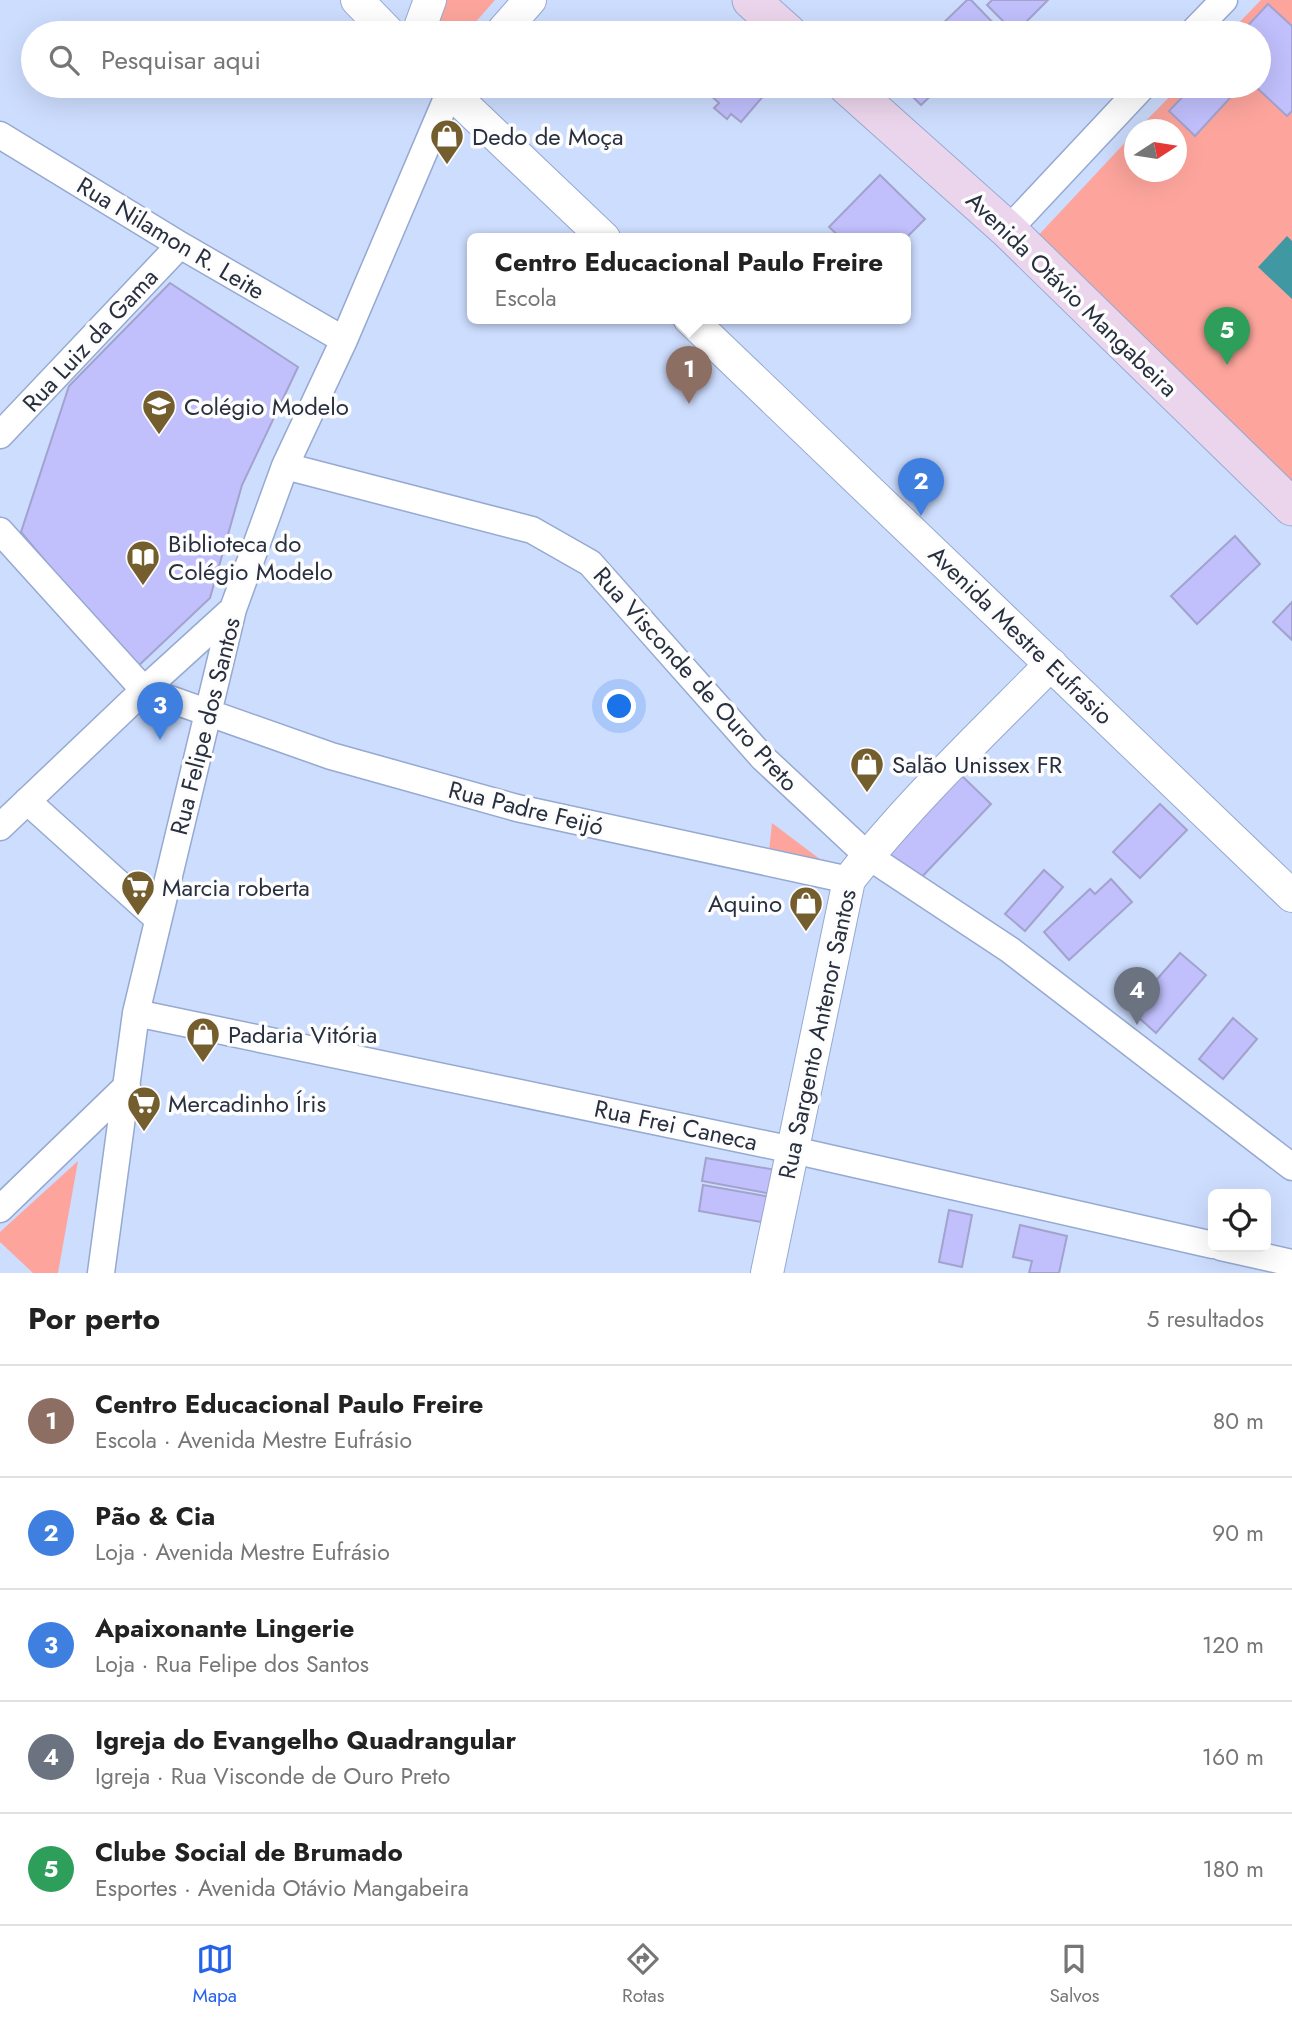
<!DOCTYPE html>
<html lang="pt">
<meta charset="utf-8">
<style>
body{margin:0;font-family:Jost,sans-serif;background:#f2f2f2;color:#222}
.controls{position:absolute;right:21px;bottom:21px;display:grid;overflow:hidden;border-radius:10px;box-shadow:0 7px 28px #0002}
.controls button{width:63px;height:63px;display:grid;place-items:center;padding:0;border:0;border-bottom:2px solid #e0e0e0;background:#fff;color:#222;font:35px sans-serif}
.compass{position:absolute;left:1124px;top:119px;width:63px;height:63px;border-radius:50%;background:#fff;box-shadow:0 7px 28px #0002;rotate:78deg}
.you{position:absolute;left:620px;top:707px;width:24px;height:24px;margin:-18px;border:5px solid #fff;border-radius:50%;background:#1a73e8;box-shadow:0 0 0 10px #1a73e833}
.badge{display:grid;place-items:center;width:46px;height:46px;border-radius:50%;background:#2563eb;color:#fff;font-size:23px;font-weight:700}
.pin{position:absolute;translate:-50% -58px;filter:drop-shadow(0 2px 4px #0008)}
.pin::after{content:'';position:absolute;top:37px;width:24px;height:21px;background:inherit;clip-path:polygon(0 0,100% 0,50% 100%)}
.popup{position:absolute;left:467px;top:233px;width:444px;height:91px;box-sizing:border-box;display:grid;place-content:center;border-radius:10px;background:#fff;filter:drop-shadow(0 2px 5px #0005);font-size:23px;white-space:nowrap;color:#767676}
.popup b{font-size:26px;color:#222}
.popup::after{content:'';position:absolute;left:50%;top:100%;margin-left:-14px;border:14px solid transparent;border-top-color:#fff}
.list{margin:0;padding:0;list-style:none}
h2{display:flex;justify-content:space-between;align-items:center;height:91px;margin:0;padding:0 28px;font-size:30px}
h2 small{font-size:23px;font-weight:400;color:#767676}
.list li{display:grid;grid-template-columns:46px 1fr auto;gap:21px;align-items:center;box-sizing:border-box;height:112px;padding:0 28px;border-top:2px solid #e0e0e0}
.list b{display:block;font-size:26px;white-space:nowrap}
.list p{margin:0;font-size:23px;white-space:nowrap;color:#767676}
.list em{font-size:23px;font-style:normal;color:#767676}
.icon{flex:none;width:38px;height:38px;fill:none;stroke:currentColor;stroke-width:2;stroke-linecap:round;stroke-linejoin:round}
.map{position:relative;flex:none;width:1292px;height:1273px;overflow:hidden}
.search{position:absolute;background:#fff;box-shadow:0 7px 28px #0002;left:21px;right:21px;top:21px;height:77px;display:flex;align-items:center;gap:18px;box-sizing:border-box;padding:0 24px;border-radius:38px;color:#767676;font-size:26px}
.sheet{height:651px;background:#fff}
nav{display:flex;justify-content:space-around;align-items:center;box-sizing:border-box;height:98px;border-top:2px solid #e0e0e0;background:#fff;font-size:19px;color:#767676}
nav a{display:grid;justify-items:center;gap:4px}
nav .on{color:#2563eb}
.map>svg:first-child{display:block}
</style>
<div class="map">
<svg width="1292" height="1273" viewBox="0 0 1292 1273">
<rect width="100%" height="100%" fill="#cdddfe"/>
<path fill="#fda59d" d="M442 0H495L466 33H429Z
M1261 0H1292V489L1033 241 1134 133V172H1176V130L1138 129 1180 86H1259V33H1229Z
M772 823 833 869 768 860Z
M78 1161 58 1273H33L0 1242V1232Z"/>
<path fill="#4098a2" d="M1287 236 1292 241V299L1258 267Z"/>
<path fill="#c1bffc" stroke="#a2a2cd" stroke-width="2" d="M967 0H971L999 29 994 33H933Z
M992 0H1048L1015 33 987 5Z
M1268 4 1292 26V111L1287 116 1255 86H1259V33H1241Z
M717 86H772L741 122 731 114 727 119 714 108 719 103 709 94Z
M902 86H941L921 105Z
M1193 86H1241L1195 136 1169 111Z
M880 175 925 219 906 238H841L829 227Z
M170 283 298 367 242 485 210 598 135 669 21 532 69 386Z
M1235 536 1260 564 1197 624 1171 596Z
M1292 602V640L1273 622Z
M961 775 991 804 917 882 887 854Z
M1160 804 1187 830 1140 878 1113 852Z
M1044 870 1063 887 1025 931 1005 914Z
M1111 879 1132 902 1069 960 1044 932 1090 889 1095 894Z
M1180 953 1206 975 1156 1033 1130 1010Z
M1233 1018 1257 1039 1223 1079 1199 1059Z
M706 1158 776 1170 772 1194 702 1181Z
M703 1185 771 1197 767 1223 699 1211Z
M949 1210 972 1215 962 1267 939 1262Z
M1020 1225 1067 1236 1059 1273H1029L1032 1261 1013 1257Z"/>
<g fill="none" stroke-linecap="round" stroke-linejoin="round">
<g stroke="#96a9d1" stroke-width="29">
<path id="minor" d="M1192 33 1224 0
M0 135 180 245 344 340
M1008 230 1143 86
M0 435 180 245
M285 466 532 530 590 563 763 758 868 856 1010 950 1292 1167
M0 531 144 690 331 756 517 808 849 880
M27 801 158 919
M0 827 144 690 233 609
M136 1013 793 1150 1213 1245
M0 1209 127 1086
M1221 1247 1292 1263
M101 1273 136 1013 233 609 285 466 344 340 450 91"/>
</g>
<g stroke="#96a9d1" stroke-width="34">
<path id="tertiary" d="M357 0 389 33
M418 33 430 0
M501 33 530 0
M444 86 604 238
M689 318 1292 896
M767 1273 849 880C909 803 983 733 1051 664"/>
</g>
<g stroke="#96a9d1" stroke-width="39">
<path id="secondary" d="M751 0 788 33
M847 86 1008 230 1292 507"/>
</g>
<use href="#minor" stroke="#fff" stroke-width="26"/>
<use href="#tertiary" stroke="#fff" stroke-width="32"/>
<use href="#secondary" stroke="#ebd5ec" stroke-width="37"/>
</g>
<defs>
<g id="shop-pin" transform="scale(1.75)"><path d="M0 17L-7.5 6A9.5 9.5 0 1 1 7.5 6Z" fill="#745e2e" stroke="#fdfdfd"/><path d="M-5-2.5h2.3a2.7 3.5 0 0 1 5.4 0H5L5.5 6h-11ZM-1.5-2.5h3a1.5 2.3 0 0 0-3 0Z" fill="#fff"/></g>
<g id="school-pin" transform="scale(1.75)"><path d="M0 17L-7.5 6A9.5 9.5 0 1 1 7.5 6Z" fill="#745e2e" stroke="#fdfdfd"/><path d="M0-5L7-2L0 1L-7-2ZM-4 1L0 2.5L4 1V4Q0 6-4 4Z" fill="#fff"/></g>
<g id="library-pin" transform="scale(1.75)"><path d="M0 17L-7.5 6A9.5 9.5 0 1 1 7.5 6Z" fill="#745e2e" stroke="#fdfdfd"/><path d="M-6-4Q-3-5.5-.7-3.5V5Q-3 3-6 4ZM6-4Q3-5.5 .7-3.5V5Q3 3 6 4Z" fill="#fff"/></g>
<g id="supermarket-pin" transform="scale(1.75)"><path d="M0 17L-7.5 6A9.5 9.5 0 1 1 7.5 6Z" fill="#745e2e" stroke="#fdfdfd"/><path d="M-6-5.5h2.5l.6 2H6L4.5 2H-2.5L-4.4-4H-6ZM-1.5 3.2a1.3 1.3 0 1 0 .1 0ZM3 3.2a1.3 1.3 0 1 0 .1 0Z" fill="#fff"/></g>
</defs>
<g fill-rule="evenodd">
<use href="#shop-pin" x="447" y="136"/>
<use href="#school-pin" x="159" y="406"/>
<use href="#library-pin" x="143" y="557"/>
<use href="#shop-pin" x="867" y="764"/>
<use href="#supermarket-pin" x="138" y="887"/>
<use href="#shop-pin" x="806" y="903"/>
<use href="#shop-pin" x="203" y="1034"/>
<use href="#supermarket-pin" x="144" y="1103"/>
</g>
<g text-anchor="middle" dominant-baseline="central" stroke-width="7" stroke-linejoin="round" paint-order="stroke">
<g font-size="24" fill="#283040" stroke="#fdfdfd" text-anchor="start">
<text x="472" y="136">Dedo de Moça</text>
<text x="184" y="406">Colégio Modelo</text>
<text x="168" y="543">Biblioteca do<tspan x="168" dy="28">Colégio Modelo</tspan></text>
<text x="892" y="764">Salão Unissex FR</text>
<text x="162" y="887">Marcia roberta</text>
<text x="782" y="903" text-anchor="end">Aquino</text>
<text x="228" y="1034">Padaria Vitória</text>
<text x="168" y="1103">Mercadinho Íris</text>
</g>
<g font-size="24" fill="#283040" stroke="#fdfdfd">
<text transform="translate(171 238) rotate(31)">Rua Nilamon R. Leite</text>
<text transform="translate(1072 294) rotate(44)">Avenida Otávio Mangabeira</text>
<text transform="translate(90 340) rotate(-47)">Rua Luiz da Gama</text>
<text transform="translate(1021 635) rotate(44)">Avenida Mestre Eufrásio</text>
<text transform="translate(696 679) rotate(48)">Rua Visconde de Ouro Preto</text>
<text transform="translate(205 726) rotate(-76)">Rua Felipe dos Santos</text>
<text transform="translate(526 808) rotate(14)">Rua Padre Feijó</text>
<text transform="translate(817 1034) rotate(-78)">Rua Sargento Antenor Santos</text>
<text transform="translate(676 1125) rotate(12)">Rua Frei Caneca</text>
</g>
</g>
</svg>
<div class="controls">
<button><svg class="icon" aria-label="locate" viewBox="0 0 24 24"><circle cx="12" cy="12" r="6"/><path d="M12 2v4M12 18v4M2 12h4M18 12h4"/></svg></button>
</div>
<svg class="compass" viewBox="-18 -18 36 36"><path d="M0-13l5 13h-10z" fill="#e53935"/><path d="M0 13l5-13h-10z" fill="#767676"/></svg>
<div class="you"></div>
<div class="pin badge" style="left:689px;top:404px;background:#8d6e63">1</div>
<div class="popup"><b>Centro Educacional Paulo Freire</b>Escola</div>
<div class="pin badge" style="left:921px;top:516px;background:#3f7fe0">2</div>
<div class="pin badge" style="left:160px;top:740px;background:#3f7fe0">3</div>
<div class="pin badge" style="left:1137px;top:1025px;background:#6b7280">4</div>
<div class="pin badge" style="left:1227px;top:365px;background:#2e9e5b">5</div>
<div class="search"><svg class="icon" aria-label="search" viewBox="0 0 24 24"><circle cx="10" cy="10" r="6"/><path d="M15 15l6 6"/></svg>Pesquisar aqui</div>
</div>
<section class="sheet">
<h2>Por perto<small>5 resultados</small></h2>
<ul class="list">
<li><span class="badge" style="background:#8d6e63">1</span><div><b>Centro Educacional Paulo Freire</b><p>Escola · Avenida Mestre Eufrásio</p></div><em>80 m</em></li>
<li><span class="badge" style="background:#3f7fe0">2</span><div><b>Pão &amp; Cia</b><p>Loja · Avenida Mestre Eufrásio</p></div><em>90 m</em></li>
<li><span class="badge" style="background:#3f7fe0">3</span><div><b>Apaixonante Lingerie</b><p>Loja · Rua Felipe dos Santos</p></div><em>120 m</em></li>
<li><span class="badge" style="background:#6b7280">4</span><div><b>Igreja do Evangelho Quadrangular</b><p>Igreja · Rua Visconde de Ouro Preto</p></div><em>160 m</em></li>
<li><span class="badge" style="background:#2e9e5b">5</span><div><b>Clube Social de Brumado</b><p>Esportes · Avenida Otávio Mangabeira</p></div><em>180 m</em></li>
</ul>
</section>
<nav>
<a class="on"><svg class="icon" aria-label="map" viewBox="0 0 24 24"><path d="M3 6l6-2 6 2 6-2v14l-6 2-6-2-6 2zM9 4v14M15 6v14"/></svg>Mapa</a>
<a><svg class="icon" aria-label="directions" viewBox="0 0 24 24"><path d="M12 3l9 9-9 9-9-9zM9 14v-3h6M13 9l2 2-2 2"/></svg>Rotas</a>
<a><svg class="icon" aria-label="saved" viewBox="0 0 24 24"><path d="M7 4h10v16l-5-4-5 4z"/></svg>Salvos</a>
</nav>
